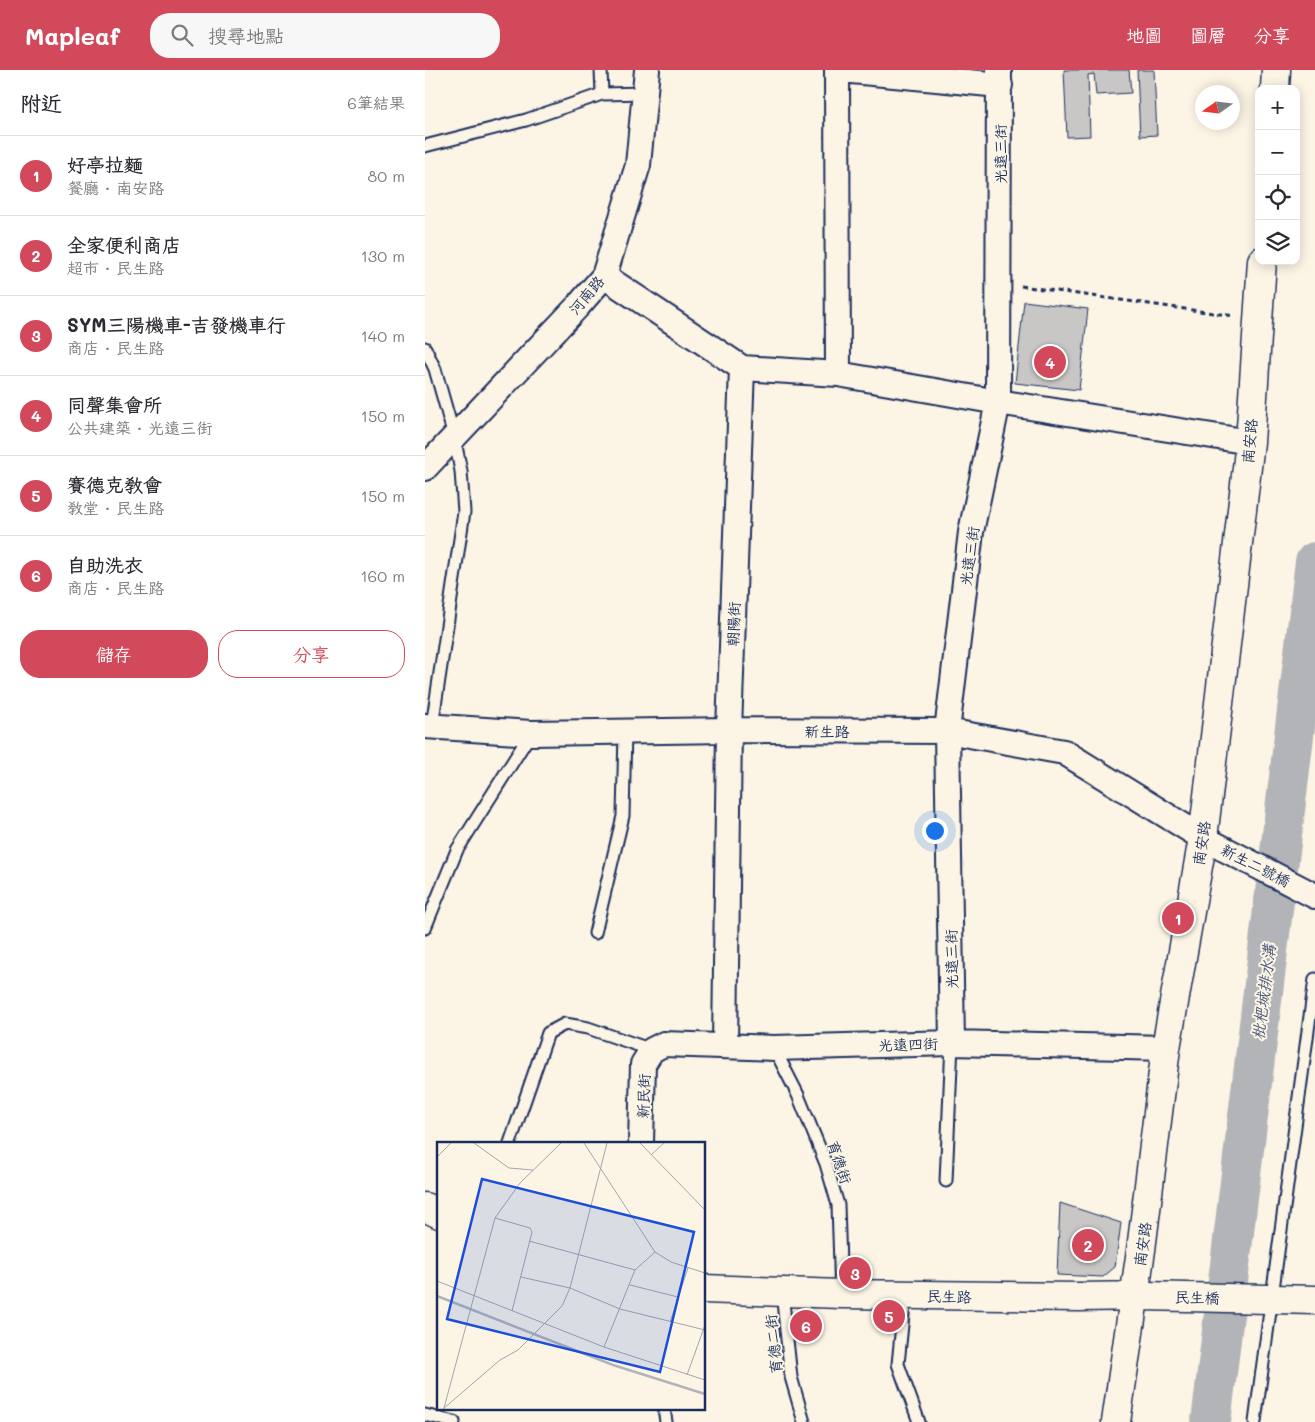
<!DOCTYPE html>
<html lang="zh-TW">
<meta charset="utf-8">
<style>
body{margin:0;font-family:Mali,"LXGW WenKai TC",sans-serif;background:#f7f7f7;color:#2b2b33}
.controls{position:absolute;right:15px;top:15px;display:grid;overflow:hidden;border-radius:10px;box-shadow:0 2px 12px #0003}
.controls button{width:45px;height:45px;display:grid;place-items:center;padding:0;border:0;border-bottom:1px solid #e1e1e2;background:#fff;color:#2b2b33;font:25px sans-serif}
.compass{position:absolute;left:770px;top:15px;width:45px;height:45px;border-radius:50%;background:#fff;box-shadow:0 2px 12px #0003;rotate:256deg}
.you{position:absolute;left:509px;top:760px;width:18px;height:18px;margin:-12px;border:4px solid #fff;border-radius:50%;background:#1a73e8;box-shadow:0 0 0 8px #1a73e833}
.badge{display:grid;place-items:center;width:32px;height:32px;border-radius:50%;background:#d1495b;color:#fff;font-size:16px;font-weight:700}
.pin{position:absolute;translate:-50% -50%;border:2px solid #fff;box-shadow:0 1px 5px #0006}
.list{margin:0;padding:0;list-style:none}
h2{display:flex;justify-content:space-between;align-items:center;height:65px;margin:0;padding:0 20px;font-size:21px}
h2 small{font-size:16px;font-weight:400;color:#7c7c81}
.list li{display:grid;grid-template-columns:32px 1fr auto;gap:15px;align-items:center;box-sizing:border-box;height:80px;padding:0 20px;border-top:1px solid #e1e1e2}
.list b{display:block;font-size:19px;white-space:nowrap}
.list p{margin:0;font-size:16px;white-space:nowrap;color:#7c7c81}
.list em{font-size:16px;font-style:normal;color:#7c7c81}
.actions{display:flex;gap:10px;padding:15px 20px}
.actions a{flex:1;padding:11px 0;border:1px solid #d1495b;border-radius:20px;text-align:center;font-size:18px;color:#d1495b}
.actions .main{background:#d1495b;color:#fff}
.icon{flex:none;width:28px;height:28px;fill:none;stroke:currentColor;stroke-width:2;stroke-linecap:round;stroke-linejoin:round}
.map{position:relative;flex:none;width:890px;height:1352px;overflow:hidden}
header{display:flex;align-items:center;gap:30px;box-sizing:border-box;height:70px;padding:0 25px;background:#d1495b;color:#fff}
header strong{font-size:24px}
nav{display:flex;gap:28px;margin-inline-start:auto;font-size:18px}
.search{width:350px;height:45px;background:#f7f7f7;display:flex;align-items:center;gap:12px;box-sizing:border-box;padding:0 18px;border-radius:20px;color:#7c7c81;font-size:19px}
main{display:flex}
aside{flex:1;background:#fff}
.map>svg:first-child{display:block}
</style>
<header>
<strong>Mapleaf</strong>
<div class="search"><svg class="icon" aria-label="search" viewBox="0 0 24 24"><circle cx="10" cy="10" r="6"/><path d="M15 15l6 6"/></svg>搜尋地點</div>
<nav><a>地圖</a><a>圖層</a><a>分享</a></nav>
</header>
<main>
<aside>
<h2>附近<small>6筆結果</small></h2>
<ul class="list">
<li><span class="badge">1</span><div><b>好亭拉麵</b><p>餐廳 · 南安路</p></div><em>80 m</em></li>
<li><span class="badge">2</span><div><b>全家便利商店</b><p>超市 · 民生路</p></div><em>130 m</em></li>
<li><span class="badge">3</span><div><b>SYM三陽機車-吉發機車行</b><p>商店 · 民生路</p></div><em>140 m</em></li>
<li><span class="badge">4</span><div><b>同聲集會所</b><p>公共建築 · 光遠三街</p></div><em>150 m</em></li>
<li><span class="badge">5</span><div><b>賽德克教會</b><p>教堂 · 民生路</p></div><em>150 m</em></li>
<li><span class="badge">6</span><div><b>自助洗衣</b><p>商店 · 民生路</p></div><em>160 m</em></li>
</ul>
<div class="actions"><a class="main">儲存</a><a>分享</a></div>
</aside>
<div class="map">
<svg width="890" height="1352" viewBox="0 0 890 1352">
<rect width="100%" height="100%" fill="#fcf5e5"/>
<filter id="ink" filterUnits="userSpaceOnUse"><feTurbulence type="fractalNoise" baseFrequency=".02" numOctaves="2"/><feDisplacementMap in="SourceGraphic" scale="10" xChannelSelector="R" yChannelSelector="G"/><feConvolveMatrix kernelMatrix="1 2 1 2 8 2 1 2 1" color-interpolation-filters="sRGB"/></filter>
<g filter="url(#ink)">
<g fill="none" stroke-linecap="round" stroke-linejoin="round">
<path stroke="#b2b4b8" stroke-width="40" d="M786 1352 890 492"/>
</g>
<path fill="#c8c7c6" stroke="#1b2f5e" d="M639 0H704L706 23 671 25 669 4 663 5 665 66 642 67Z
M712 0H729L732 65 715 66Z
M599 231 663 239 654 320 590 313Z
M635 1133 696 1153 690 1197 678 1207 632 1205Z"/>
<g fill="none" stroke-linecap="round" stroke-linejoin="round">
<g stroke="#1b2f5e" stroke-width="15">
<path id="lane" d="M176 0 177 24
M0 76 101 50 177 24 220 23
M0 278 10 299 29 366 36 401 39 442 7 656
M0 858 32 780 106 663
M170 863 198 746 200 662
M349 978 373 1025 401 1094 413 1135 416 1224
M85 1073 123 963 140 954 163 958 227 980
M521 1111 527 973
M357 1222 366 1307 379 1352
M480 1225 473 1294 494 1352
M239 1338 241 1352
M0 1345 29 1352
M830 1352 890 909"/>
</g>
<g stroke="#1b2f5e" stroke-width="28">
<path id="street" d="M412 0 413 304
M416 0 575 15
M179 206 317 298 304 660 300 975
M317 298 413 304 573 332 825 372
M0 398 153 236 179 206 213 95 222 0
M0 656 106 663 304 660 522 661 639 682 778 768 890 826
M527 973 522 661 546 462 573 332 574 0
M216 1073 218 994 227 980 239 974 349 978 527 973 741 978"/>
</g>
<g stroke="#1b2f5e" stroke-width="31">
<path id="secondary" d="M850 19 851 0
M0 1137 14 1144
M279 1219 416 1224 654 1227 720 1226 890 1230
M691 1352 716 1180 741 978 778 768 825 372 837 191"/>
</g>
<path stroke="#1b2f5e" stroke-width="3" stroke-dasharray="5 4" stroke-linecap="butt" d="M596 216 810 246"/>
<use href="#lane" stroke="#fcf5e5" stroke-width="11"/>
<use href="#street" stroke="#fcf5e5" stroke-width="24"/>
<use href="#secondary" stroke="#fcf5e5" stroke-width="28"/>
</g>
</g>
<g text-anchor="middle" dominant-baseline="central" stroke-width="4" stroke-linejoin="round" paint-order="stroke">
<g font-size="15" fill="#1b2f5e" stroke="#fcf5e5">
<text transform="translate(575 84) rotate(-90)">光遠三街</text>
<text transform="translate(161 225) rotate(-50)">河南路</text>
<text transform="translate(824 371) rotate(-85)">南安路</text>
<text transform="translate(544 486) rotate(-82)">光遠三街</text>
<text transform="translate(308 554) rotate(-88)">朝陽街</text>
<text x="402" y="661">新生路</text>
<text transform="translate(776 773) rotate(-81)">南安路</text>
<text transform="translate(831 795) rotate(27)">新生二號橋</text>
<text transform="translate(526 889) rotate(-91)">光遠三街</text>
<text transform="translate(483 974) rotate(-2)">光遠四街</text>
<text transform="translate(218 1026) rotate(-88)">新民街</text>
<text transform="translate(415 1092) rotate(71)">育德街</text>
<text transform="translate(717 1174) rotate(-82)">南安路</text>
<text transform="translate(524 1226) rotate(1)">民生路</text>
<text transform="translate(772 1227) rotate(1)">民生橋</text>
<text transform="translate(348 1274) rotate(-96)">育德二街</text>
</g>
<g font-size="16" font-style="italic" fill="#485779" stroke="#fcf5e5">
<text transform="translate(838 922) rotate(-83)">枇杷城排水溝</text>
</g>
</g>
<g transform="translate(12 1072)">
<rect width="268" height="268" fill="#fcf5e5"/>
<path fill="none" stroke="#b2b4b8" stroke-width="2.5" d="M0 154 176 223 268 252"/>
<path fill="none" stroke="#a2a6af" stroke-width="1" d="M37 1 72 26 96 28M147 1 218 110 234 120 268 131M203 1 268 68M214 13 227 1M0 15 14 1M58 76 93 86 95 90 75 169M92 99 198 128 218 110M84 135 133 146 183 167 268 188M0 139 167 205 268 238M193 143 241 155M233 180 251 126M167 205 198 128M250 233 268 183M7 266 58 76 83 41 124 1M6 267 63 218 81 208 125 164 133 146 170 1"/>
<path fill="#1d4ed8" fill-opacity="0.15" stroke="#1d4ed8" stroke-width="2.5" d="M45 37 257 90 223 230 10 177Z"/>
<rect width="268" height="268" fill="none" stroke="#1b2f5e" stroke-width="2.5"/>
</g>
</svg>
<div class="controls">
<button>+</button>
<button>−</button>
<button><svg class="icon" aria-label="locate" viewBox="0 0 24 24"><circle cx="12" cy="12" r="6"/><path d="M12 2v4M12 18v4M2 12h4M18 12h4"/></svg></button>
<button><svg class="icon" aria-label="layers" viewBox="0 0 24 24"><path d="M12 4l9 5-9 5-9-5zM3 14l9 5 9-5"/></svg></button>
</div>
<svg class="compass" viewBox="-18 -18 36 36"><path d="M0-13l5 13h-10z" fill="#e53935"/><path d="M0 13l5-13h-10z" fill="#7c7c81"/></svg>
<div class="you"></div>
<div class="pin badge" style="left:753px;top:848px">1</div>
<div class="pin badge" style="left:663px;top:1175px">2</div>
<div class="pin badge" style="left:430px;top:1203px">3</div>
<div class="pin badge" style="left:625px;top:292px">4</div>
<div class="pin badge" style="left:464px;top:1246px">5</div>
<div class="pin badge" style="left:381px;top:1256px">6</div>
</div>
</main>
